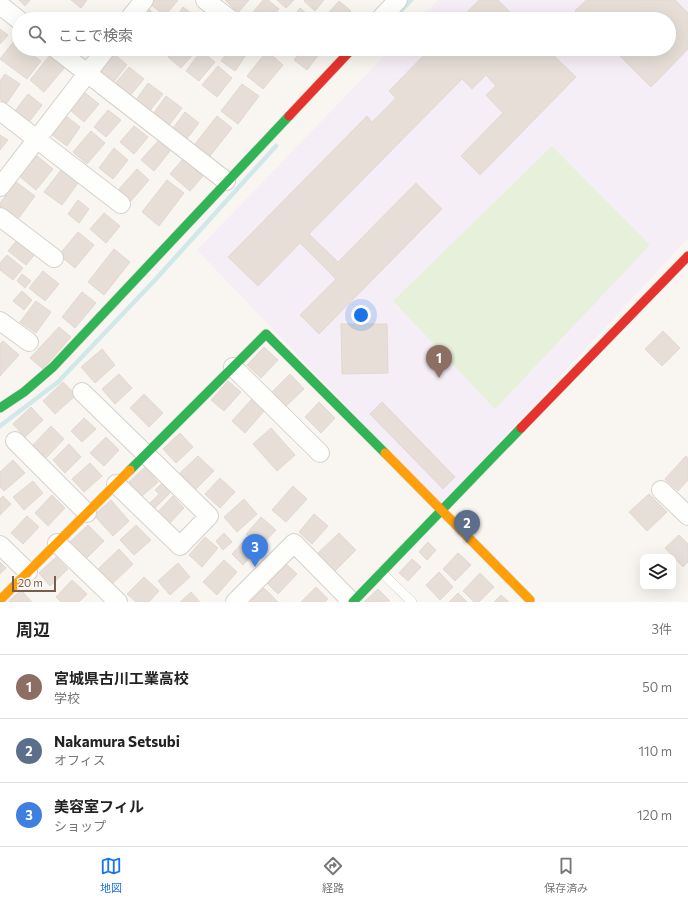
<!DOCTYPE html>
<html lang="ja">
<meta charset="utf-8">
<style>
body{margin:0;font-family:Commissioner,"Noto Sans JP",sans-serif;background:#f6f6f6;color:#222}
.controls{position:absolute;right:12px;bottom:12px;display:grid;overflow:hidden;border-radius:8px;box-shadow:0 4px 16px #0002}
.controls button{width:36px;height:36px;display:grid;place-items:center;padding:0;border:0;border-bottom:1px solid #e0e0e0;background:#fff;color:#222;font:20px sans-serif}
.scale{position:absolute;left:12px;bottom:10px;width:44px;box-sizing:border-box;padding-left:4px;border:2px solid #7a5c4d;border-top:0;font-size:11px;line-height:14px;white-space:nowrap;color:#7a5c4d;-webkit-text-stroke:3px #fffaf3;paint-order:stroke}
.you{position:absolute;left:361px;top:315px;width:14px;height:14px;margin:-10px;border:3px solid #fff;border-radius:50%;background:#1a73e8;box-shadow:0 0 0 6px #1a73e833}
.badge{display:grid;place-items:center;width:26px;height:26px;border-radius:50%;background:#1a73e8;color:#fff;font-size:13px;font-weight:700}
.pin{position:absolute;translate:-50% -33px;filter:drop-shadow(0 1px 2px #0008)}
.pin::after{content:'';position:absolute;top:21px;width:14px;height:12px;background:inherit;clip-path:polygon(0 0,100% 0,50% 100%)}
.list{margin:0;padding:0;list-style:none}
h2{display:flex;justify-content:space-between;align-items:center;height:52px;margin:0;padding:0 16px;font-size:17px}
h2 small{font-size:13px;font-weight:400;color:#767676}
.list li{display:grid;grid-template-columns:26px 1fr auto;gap:12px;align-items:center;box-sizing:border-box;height:64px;padding:0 16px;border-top:1px solid #e0e0e0}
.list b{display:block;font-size:15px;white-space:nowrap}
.list p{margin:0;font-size:13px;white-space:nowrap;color:#767676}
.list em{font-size:13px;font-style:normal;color:#767676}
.icon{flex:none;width:22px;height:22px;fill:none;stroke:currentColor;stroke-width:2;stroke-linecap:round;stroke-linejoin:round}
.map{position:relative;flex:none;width:688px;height:602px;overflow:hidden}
.search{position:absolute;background:#fff;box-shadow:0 4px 16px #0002;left:12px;right:12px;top:12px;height:44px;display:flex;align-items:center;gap:10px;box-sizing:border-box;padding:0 14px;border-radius:22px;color:#767676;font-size:15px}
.sheet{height:244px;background:#fff}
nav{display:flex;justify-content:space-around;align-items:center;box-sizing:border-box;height:56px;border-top:1px solid #e0e0e0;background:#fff;font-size:11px;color:#767676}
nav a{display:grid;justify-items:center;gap:2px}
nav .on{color:#1a73e8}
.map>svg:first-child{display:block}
</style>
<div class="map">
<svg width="688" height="602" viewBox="0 0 688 602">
<rect width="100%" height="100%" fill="#f9f5f0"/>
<path fill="#f6eef6" d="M438 0H688V238L441 505 197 250 391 49H669V19H420Z"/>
<path fill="#e7f0db" d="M552 146 650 245 495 409 393 301Z"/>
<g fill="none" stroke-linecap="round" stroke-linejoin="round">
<path stroke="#d0e8ea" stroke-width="4.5" d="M393 19 411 0
M0 426 58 382 155 280 276 146"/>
</g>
<path fill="#e6ded7" stroke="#e2d8d2" d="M19 0H30L25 6Z
M71 0H87L81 8Z
M154 0H178L165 16 150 4Z
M225 0H249L238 13Z
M263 0H268L279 9 271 19H254L250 16Z
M277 0H294L286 8Z
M305 0H324L315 11 304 1Z
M479 0H498L517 19H460Z
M586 0H675L688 13V49L651 87 613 49H669V19H584L575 11Z
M339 1 351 11 344 19H326L325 17Z
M146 7 160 18V19H137Z
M183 7 199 19H175Z
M300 8 312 18V19H291Z
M75 14 82 19H71Z
M0 29 8 35 0 44Z
M14 41 19 45V49H25L41 61 27 79 0 59Z
M156 49H169L164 55Z
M174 49H197V50L181 68 168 57Z
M204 49H216L211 55Z
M230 49H250L235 71 221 61Z
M302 49H315L320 53 307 70 294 60Z
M430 49H547L576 77 480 175 461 156 503 113 486 95 496 86 486 75 472 89 462 79 309 234 338 262 416 183 442 209 319 334 300 315 336 279 300 243 258 286 228 257 367 116 372 122 396 98 389 91Z
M201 51 215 62 199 81 186 71Z
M267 51 283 65 263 89 247 76Z
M112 52 127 65 112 84 96 72Z
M50 55 65 67 44 92 30 80Z
M218 66 232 78 217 97 202 85Z
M129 67 144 79 128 98 113 86Z
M5 74 20 84 6 104 0 99V81Z
M148 83 163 94 148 113 134 103Z
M242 84 259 96 238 124 221 111Z
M84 92 99 104 84 122 70 110Z
M28 94 42 105 29 122 15 111Z
M166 96 182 108 167 128 151 117Z
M108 110 121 120 106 137 94 127Z
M185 112 199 123 185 141 171 131Z
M66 116 80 127 67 146 52 135Z
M217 116 232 128 210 156 195 144Z
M134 126 148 137 134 154 120 142Z
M91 131 105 143 87 164 73 152Z
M0 135 8 140 0 150Z
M158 141 170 151 154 171 141 160Z
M114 148 128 160 113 179 99 168Z
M36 155 53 169 36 190 19 176Z
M183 159 203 176 190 191 170 174Z
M137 169 149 180 131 201 119 189Z
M61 170 78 183 62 205 44 192Z
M167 180 184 193 159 226 142 212Z
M16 182 35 196 18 219 0 206V203Z
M78 200 89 209 79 223 68 214Z
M104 213 120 226 106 243 90 229Z
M78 232 94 245 75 268 59 255Z
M18 239 36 253 26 265 8 251Z
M114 249 130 262 104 295 88 282Z
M7 255 23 268 13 280 0 270V263Z
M43 271 59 284 45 301 29 288Z
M22 274 31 281 25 288 17 281Z
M22 291 32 300 24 310 13 301Z
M82 292 96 303 75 328 62 317Z
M36 301 51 312 36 333 20 322Z
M341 324H387L388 373 342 374Z
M59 327 71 337 43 369 30 358Z
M663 331 680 348 662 366 645 349Z
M3 341 19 355 0 376V344Z
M264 347 278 360 261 378 247 365Z
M102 349 115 365 95 383 81 367Z
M119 374 132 388 115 404 102 389Z
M290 374 304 389 285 407 271 393Z
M228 381 241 392 224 411 211 400Z
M63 382 76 395 55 414 43 401Z
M144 394 163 413 149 427 130 408Z
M252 399 265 410 245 433 232 421Z
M319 402 335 418 321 433 305 417Z
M382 402 455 477 443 489 370 414Z
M31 407 43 420 25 437 13 424Z
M84 418 96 429 82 442 71 431Z
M51 426 64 439 46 458 33 445Z
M271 428 295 455 277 471 253 444Z
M180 433 193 447 176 463 163 449Z
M106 437 119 450 104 466 90 453Z
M69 444 81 457 65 473 53 460Z
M198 456 214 471 196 489 180 473Z
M686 456 688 458V480L678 491 665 479Z
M13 460 25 473 4 491 0 487V472Z
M90 463 102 476 84 492 72 479Z
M145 467 158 482 142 496 129 482Z
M220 478 235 492 220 508 205 494Z
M33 481 43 493 24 510 13 497Z
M164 481 173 490 152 511 147 506 159 494 155 490Z
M293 486 307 499 286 522 272 510Z
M649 494 667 512 647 531 629 512Z
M52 495 65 508 48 526 35 513Z
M3 496 11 504 0 515V499Z
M173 496 184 508 167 526 155 515Z
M244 499 257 514 237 532 224 517Z
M111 500 129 521 113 536 94 515Z
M314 514 328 526 312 544 299 532Z
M27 516 39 527 23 544 11 533Z
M261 517 276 530 260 547 246 534Z
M88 525 104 541 86 559 70 542Z
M136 525 151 540 134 555 120 540Z
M224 533 232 542 223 550 216 541Z
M339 533 356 550 333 573 316 555Z
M679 535 688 544V562L683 567 665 548Z
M205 537 218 548 202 567 189 555Z
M243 542 254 553 243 565 232 554Z
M428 542 436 550 427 560 419 552Z
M119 549 133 564 110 586 96 571Z
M458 553 471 565 455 581 443 569Z
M56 557 68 569 50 586 39 573Z
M412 559 421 567 408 581 399 573Z
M224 560 237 572 217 595 203 582Z
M0 562 6 568 0 574Z
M284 562 297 574 278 594 266 582Z
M178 563 190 577 170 595 158 581Z
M439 572 453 587 440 600 426 585Z
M480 573 494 587 479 602H474L463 591Z
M144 577 159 591 149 602H136L127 594Z
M72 580 87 594 79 602H61L56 597Z
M316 587 328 599 325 602H301Z
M264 588 278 602H250Z
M378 589 390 601 364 602Z
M21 590 32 602H8Z
M191 592 200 602H180Z
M458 593 467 602H449Z
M501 595 509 602H494Z"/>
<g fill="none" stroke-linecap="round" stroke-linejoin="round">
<g stroke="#d7d1cb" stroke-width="10">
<path id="lane" d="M381 572 412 602"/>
</g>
<g stroke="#d7d1cb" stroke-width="20">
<path id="street" d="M205 0 230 19
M0 5 19 20
M129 19 144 0
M380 19 398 0
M56 49 226 181
M0 111 121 204
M0 187 106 49
M0 217 54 258
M0 321 29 342
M233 367 320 453
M82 392 209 516 180 546 116 484
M15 441 87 513
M661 490 688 516
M57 543 118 602
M0 545 28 572
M235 602 294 543 352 602"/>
</g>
<g stroke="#d9d2cb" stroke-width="10">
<path id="fast" d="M0 408 24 392 53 367 289 116
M130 470 266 334 385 453
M353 602 521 428"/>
</g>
<g stroke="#d9d2cb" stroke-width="10">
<path id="slow" d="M385 453 530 600
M0 600 130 470"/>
</g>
<g stroke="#d9d2cb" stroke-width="10">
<path id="jam" d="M289 116 352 49
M521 428 688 256"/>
</g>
<use href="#lane" stroke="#fefefd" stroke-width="9"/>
<use href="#street" stroke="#fefefd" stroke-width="18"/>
<use href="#fast" stroke="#30b455" stroke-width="9"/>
<use href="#slow" stroke="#ff9f0a" stroke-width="9"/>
<use href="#jam" stroke="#e5322d" stroke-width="9"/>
</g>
</svg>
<div class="controls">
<button><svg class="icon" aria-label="layers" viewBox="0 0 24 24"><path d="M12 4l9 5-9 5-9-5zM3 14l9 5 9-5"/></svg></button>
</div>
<div class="scale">20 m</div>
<div class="you"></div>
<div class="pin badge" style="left:439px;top:378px;background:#8d6e63">1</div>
<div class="pin badge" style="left:467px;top:543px;background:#5c6f8a">2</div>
<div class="pin badge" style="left:255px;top:567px;background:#3f7fe0">3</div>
<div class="search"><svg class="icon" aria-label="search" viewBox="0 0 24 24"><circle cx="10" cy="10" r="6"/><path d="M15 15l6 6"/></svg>ここで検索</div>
</div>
<section class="sheet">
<h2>周辺<small>3件</small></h2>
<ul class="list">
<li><span class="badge" style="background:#8d6e63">1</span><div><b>宮城県古川工業高校</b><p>学校</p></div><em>50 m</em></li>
<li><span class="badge" style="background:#5c6f8a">2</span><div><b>Nakamura Setsubi</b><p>オフィス</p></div><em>110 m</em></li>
<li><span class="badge" style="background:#3f7fe0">3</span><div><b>美容室フィル</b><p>ショップ</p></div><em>120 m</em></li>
</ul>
</section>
<nav>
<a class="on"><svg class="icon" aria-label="map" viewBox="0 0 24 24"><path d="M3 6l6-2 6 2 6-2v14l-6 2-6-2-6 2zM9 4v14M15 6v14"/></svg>地図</a>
<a><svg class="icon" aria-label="directions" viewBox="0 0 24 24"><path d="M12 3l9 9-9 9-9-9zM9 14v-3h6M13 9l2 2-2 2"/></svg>経路</a>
<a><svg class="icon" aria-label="saved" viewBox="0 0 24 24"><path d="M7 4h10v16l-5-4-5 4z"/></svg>保存済み</a>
</nav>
